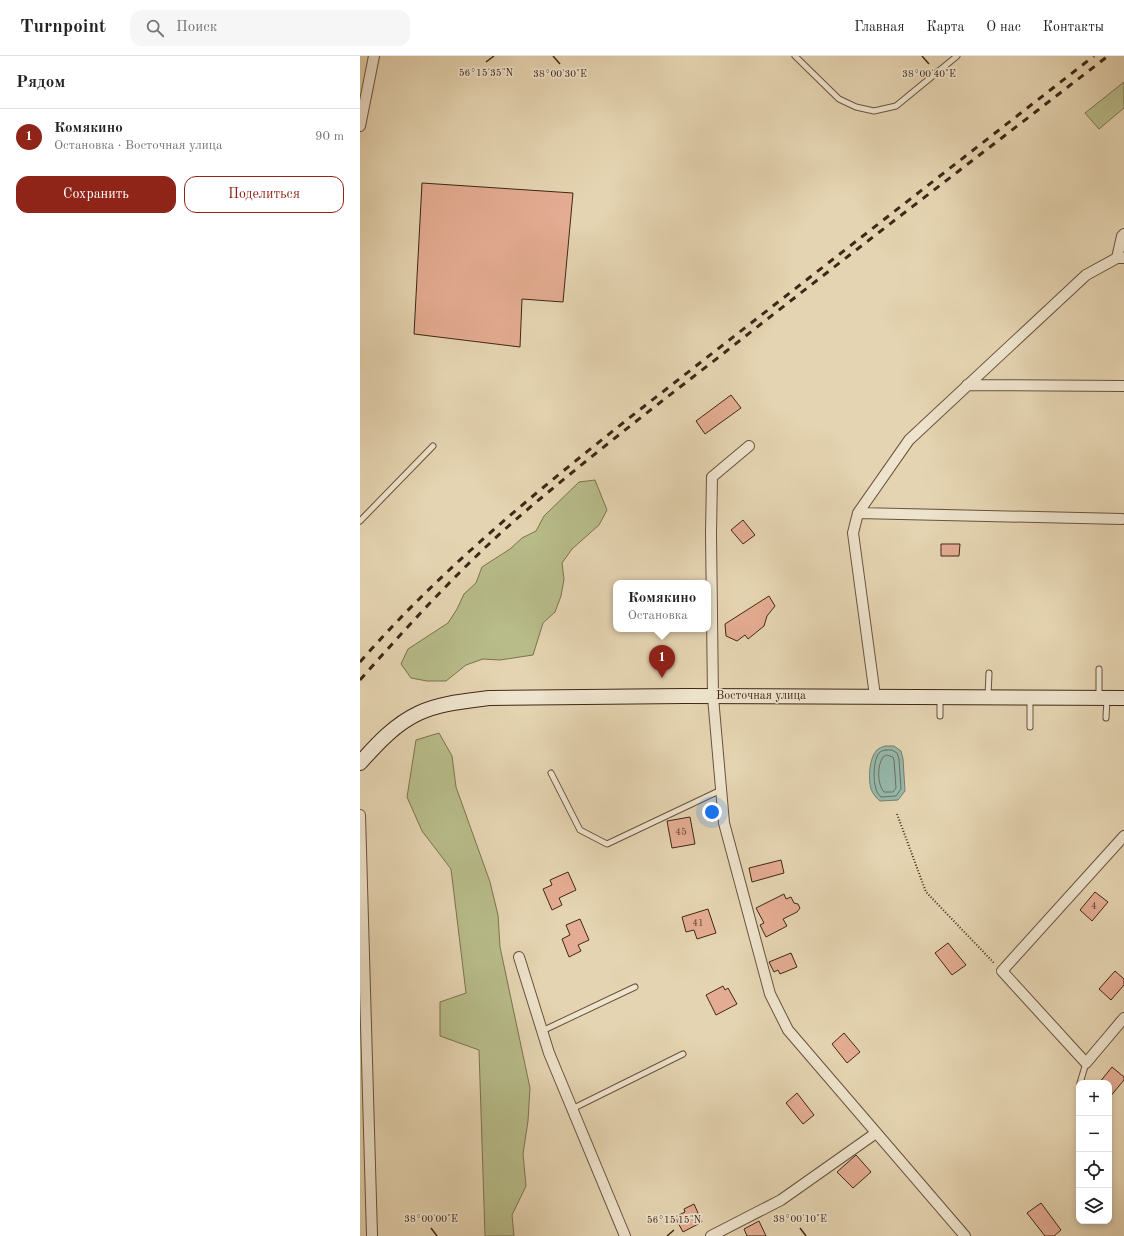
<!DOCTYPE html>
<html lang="ru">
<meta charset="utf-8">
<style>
body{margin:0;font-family:"Old Standard TT",serif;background:#f6f6f6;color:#222}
.controls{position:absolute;right:12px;bottom:12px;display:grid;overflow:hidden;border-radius:8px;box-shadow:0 2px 6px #0003}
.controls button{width:36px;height:36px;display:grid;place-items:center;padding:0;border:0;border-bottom:1px solid #e0e0e0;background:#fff;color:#222;font:20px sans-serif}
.you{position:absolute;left:352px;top:756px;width:14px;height:14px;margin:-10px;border:3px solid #fff;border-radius:50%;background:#1a73e8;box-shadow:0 0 0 6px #1a73e833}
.badge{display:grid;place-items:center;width:26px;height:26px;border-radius:50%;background:#8f2418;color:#fff;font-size:13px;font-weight:700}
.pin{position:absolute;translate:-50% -33px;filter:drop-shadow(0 1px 2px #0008)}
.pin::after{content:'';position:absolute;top:21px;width:14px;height:12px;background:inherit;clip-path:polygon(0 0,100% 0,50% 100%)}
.popup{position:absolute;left:253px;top:524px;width:98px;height:52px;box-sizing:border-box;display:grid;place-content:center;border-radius:8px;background:#fff;filter:drop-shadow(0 1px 3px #0005);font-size:13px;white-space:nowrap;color:#767676}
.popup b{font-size:15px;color:#222}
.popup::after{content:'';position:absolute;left:50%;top:100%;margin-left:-8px;border:8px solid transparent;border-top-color:#fff}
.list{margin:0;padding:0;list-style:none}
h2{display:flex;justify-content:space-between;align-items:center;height:52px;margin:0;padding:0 16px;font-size:17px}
h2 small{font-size:13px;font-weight:400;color:#767676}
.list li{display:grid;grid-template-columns:26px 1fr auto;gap:12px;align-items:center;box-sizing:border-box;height:56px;padding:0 16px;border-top:1px solid #e0e0e0}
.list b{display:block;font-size:15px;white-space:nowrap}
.list p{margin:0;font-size:13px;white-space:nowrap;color:#767676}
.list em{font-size:13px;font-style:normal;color:#767676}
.actions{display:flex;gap:8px;padding:12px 16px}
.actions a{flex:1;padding:9px 0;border:1px solid #8f2418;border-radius:12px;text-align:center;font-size:14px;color:#8f2418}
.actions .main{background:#8f2418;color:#fff}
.icon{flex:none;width:22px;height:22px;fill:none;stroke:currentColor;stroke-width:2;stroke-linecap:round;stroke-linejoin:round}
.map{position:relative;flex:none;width:764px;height:1180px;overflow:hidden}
header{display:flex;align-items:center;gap:24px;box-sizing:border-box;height:56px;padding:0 20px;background:#fff;border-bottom:1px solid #e0e0e0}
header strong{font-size:19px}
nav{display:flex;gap:22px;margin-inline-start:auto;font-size:14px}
.search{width:280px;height:36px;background:#f6f6f6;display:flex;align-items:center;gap:10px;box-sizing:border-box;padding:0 14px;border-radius:12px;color:#767676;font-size:15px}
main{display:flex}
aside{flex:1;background:#fff}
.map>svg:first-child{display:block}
</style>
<header>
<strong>Turnpoint</strong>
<div class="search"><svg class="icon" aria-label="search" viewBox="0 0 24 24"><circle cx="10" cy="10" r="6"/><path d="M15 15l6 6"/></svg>Поиск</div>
<nav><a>Главная</a><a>Карта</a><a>О нас</a><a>Контакты</a></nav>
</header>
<main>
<aside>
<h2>Рядом<small></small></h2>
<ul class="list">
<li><span class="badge">1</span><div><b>Комякино</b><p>Остановка · Восточная улица</p></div><em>90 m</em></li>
</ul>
<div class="actions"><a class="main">Сохранить</a><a>Поделиться</a></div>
</aside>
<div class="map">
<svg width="764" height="1180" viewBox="0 0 764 1180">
<rect width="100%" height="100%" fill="#e5d4b1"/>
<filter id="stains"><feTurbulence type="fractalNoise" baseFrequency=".005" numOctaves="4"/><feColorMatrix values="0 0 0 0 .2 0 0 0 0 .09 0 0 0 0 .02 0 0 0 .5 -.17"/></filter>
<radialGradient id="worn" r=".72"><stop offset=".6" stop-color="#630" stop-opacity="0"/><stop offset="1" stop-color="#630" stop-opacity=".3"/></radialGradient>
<path fill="#b7bc89" stroke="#7c7250" d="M764 26V52L739 73 725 57Z
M235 424 247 454 239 469 212 493 202 507 204 523 201 540 195 556 183 567 173 599 140 604 123 603 106 609 86 625H67L51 622 41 608 48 593 88 567 97 553 104 538 116 527 122 511 150 493 162 482 176 475 184 460 219 426Z
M79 677 92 700 96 731 130 826 138 859 140 891 170 1032 168 1065 163 1098 166 1130 152 1159 154 1180H125L119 994 80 980V946L106 937 91 813 62 775 47 741 56 684Z"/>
<path fill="#96b8aa" stroke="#747e6f" d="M525 690H534L541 695 543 703 545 735 538 744 520 745C516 742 513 738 511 733 508 723 509 702 517 694 519 692 522 691 525 690Z"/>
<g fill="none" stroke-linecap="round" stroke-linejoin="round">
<path stroke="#6b7060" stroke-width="1" d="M526 694H532L537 697 539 703 541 733 536 740 521 741C519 739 517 737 516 733 513 725 513 702 520 696 521 695 525 694 526 694Z
M527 699 533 701 534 704 536 732 533 736H524C517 728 517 709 523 701Z"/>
</g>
<path fill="#e4ac92" stroke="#402717" d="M62 127 213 137 203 246 162 243 160 291 54 278Z
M371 339 381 352 345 378 336 365Z
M383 464 395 479 383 488 371 474Z
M581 488H600L599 500H581Z
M409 540 415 550 407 560 404 570 388 583 385 579 377 585 366 580 365 568Z
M330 761 335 788 312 792 307 765Z
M421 804 424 817 392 826 389 812Z
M208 816 216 834 199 842 202 849 192 854 183 833 192 829 190 824Z
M735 836 748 846 732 865 720 854Z
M424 838 426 843 431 841 434 847 438 848 440 852 437 856 423 863 427 870 406 881 400 869 404 867 396 852Z
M348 853 356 877 337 883 334 874 326 876 322 861Z
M220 863 229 884 218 889 221 895 209 901 202 883 210 879 206 869Z
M588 887 606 909 592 919 575 897Z
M431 897 437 911 420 918 418 914 414 916 409 906Z
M755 915 764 923V929L751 944 739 933Z
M363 930 365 934 368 932 377 948 356 959 346 939Z
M484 977 500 996 487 1007 472 988Z
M752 1011 764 1021V1024L749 1042V1027H739Z
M437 1037 454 1059 443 1068 426 1047Z
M496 1099 511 1116 493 1132 477 1116Z
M681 1147 701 1174 694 1180H685L667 1157Z
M334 1148 342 1166 323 1176 316 1163 320 1161 319 1159 325 1156 324 1153Z
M399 1165 406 1180H387L384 1173Z"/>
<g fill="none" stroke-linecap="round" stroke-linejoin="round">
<g stroke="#69523e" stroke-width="7">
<path id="lane" d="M435 0 479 43 496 51 514 55 536 50 597 0
M0 465 73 390
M628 640 629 617
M739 640V613
M580 641V660
M746 662 747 643
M670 671V642
M191 717 220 774 247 788 361 734
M182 975 275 931
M720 1027 726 1007
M212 1053 323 998"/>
</g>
<g stroke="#69523e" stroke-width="12">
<path id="street" d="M0 70 14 0
M757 202 762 180 764 178
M607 329 764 330
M389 390 352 421 351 477 353 641 364 767 410 938 428 974 605 1180
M498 457 762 463
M515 640 493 477 498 457 549 384 726 219 757 202H764
M0 759 12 1180
M764 780 642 915 726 1007 764 962
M159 901 189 997 265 1180
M351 1180 421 1144 516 1077"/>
</g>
<g stroke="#402717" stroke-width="16">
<path id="secondary" d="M0 707C17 688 35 668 59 657 80 647 106 645 129 642L324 640 764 642"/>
</g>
<path stroke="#402717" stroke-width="2" stroke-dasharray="1 2" stroke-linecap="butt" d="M537 758 566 836 635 908"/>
<use href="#lane" stroke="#eee3cc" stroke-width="5"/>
<use href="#street" stroke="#eee3cc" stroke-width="10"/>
<use href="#secondary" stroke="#eee3cc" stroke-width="14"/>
<path stroke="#402717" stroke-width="3" stroke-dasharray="7 7" stroke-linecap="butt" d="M0 606C81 513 177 435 273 359L734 0
M0 624C53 564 107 505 168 453 232 399 298 348 364 297 491 197 620 99 748 0"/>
</g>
<path fill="none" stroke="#402717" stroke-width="1.5" d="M193 0 200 8M562 0 569 8M126 6 134 0M71 1172 77 1180M440 1172 446 1180M307 1180 314 1174"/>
<g text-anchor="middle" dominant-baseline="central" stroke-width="3.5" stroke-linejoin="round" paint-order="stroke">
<g font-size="10" fill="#694836">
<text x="321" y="776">45</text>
<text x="734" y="850">4</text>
<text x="338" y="867">41</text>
</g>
<g font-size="12" fill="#402717" stroke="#eee3cc">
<text x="401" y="640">Восточная улица</text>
</g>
</g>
<g font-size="10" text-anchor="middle" fill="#402717" stroke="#eee3cc" stroke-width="3.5" stroke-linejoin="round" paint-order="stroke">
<text x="126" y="20">56°15'35"N</text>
<text x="200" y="21">38°00'30"E</text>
<text x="569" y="21">38°00'40"E</text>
<text x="71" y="1166">38°00'00"E</text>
<text x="440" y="1166">38°00'10"E</text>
<text x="314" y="1167">56°15'15"N</text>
</g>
<rect width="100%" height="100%" filter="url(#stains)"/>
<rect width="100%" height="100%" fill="url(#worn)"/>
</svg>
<div class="controls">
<button>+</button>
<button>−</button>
<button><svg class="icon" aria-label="locate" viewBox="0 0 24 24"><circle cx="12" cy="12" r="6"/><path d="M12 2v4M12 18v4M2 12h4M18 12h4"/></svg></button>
<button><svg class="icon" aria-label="layers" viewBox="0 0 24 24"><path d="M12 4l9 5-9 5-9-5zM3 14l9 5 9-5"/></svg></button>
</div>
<div class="you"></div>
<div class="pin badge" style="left:302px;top:622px">1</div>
<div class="popup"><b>Комякино</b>Остановка</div>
</div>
</main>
